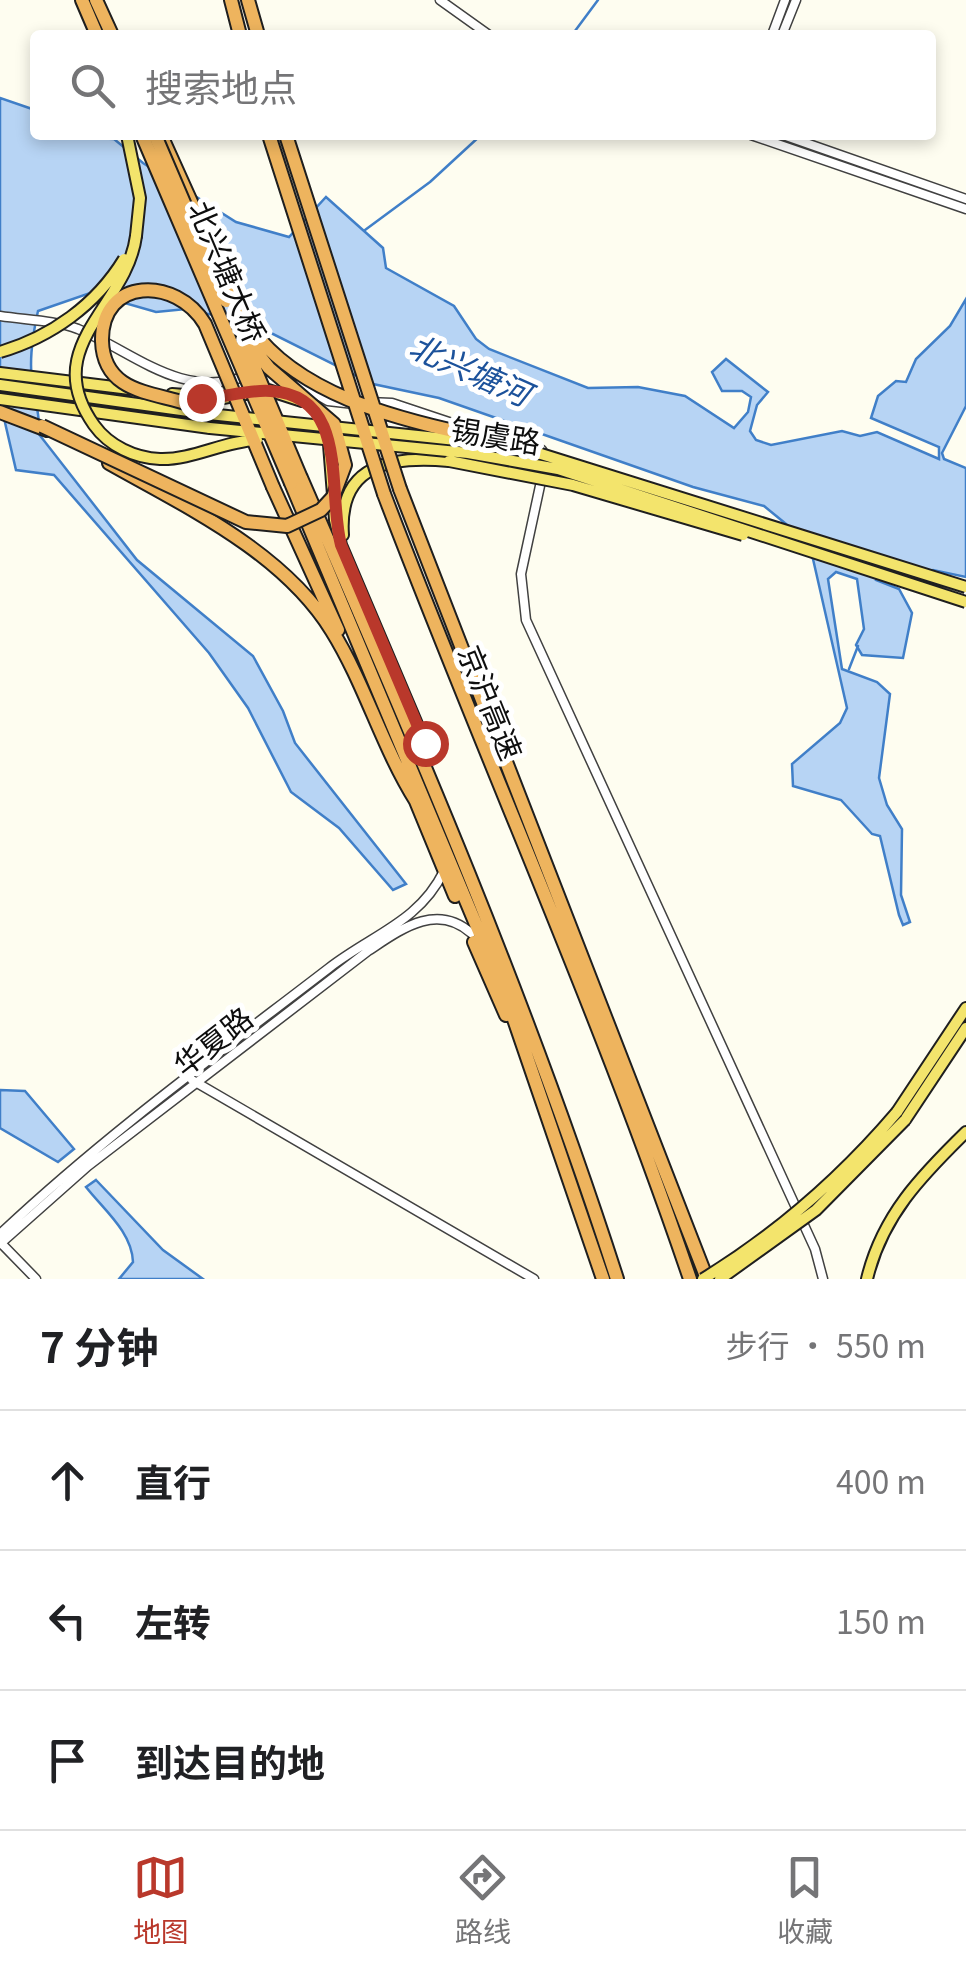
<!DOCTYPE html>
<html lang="zh">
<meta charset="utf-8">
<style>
body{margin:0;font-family:Georgia,"Noto Sans SC",serif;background:#f6f6f6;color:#202124}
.stop{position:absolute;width:30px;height:30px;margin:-22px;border:8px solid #b9382b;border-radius:50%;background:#fff}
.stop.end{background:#b9382b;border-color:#fff;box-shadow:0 2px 10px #0008}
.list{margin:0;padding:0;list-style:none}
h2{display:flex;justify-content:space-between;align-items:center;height:130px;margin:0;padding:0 40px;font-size:42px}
h2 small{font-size:32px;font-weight:400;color:#757577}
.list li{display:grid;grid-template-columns:65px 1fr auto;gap:30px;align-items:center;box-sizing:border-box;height:140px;padding:0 40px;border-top:2px solid #e0e0e0}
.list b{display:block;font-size:38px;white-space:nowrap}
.list em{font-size:32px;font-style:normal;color:#757577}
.icon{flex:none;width:55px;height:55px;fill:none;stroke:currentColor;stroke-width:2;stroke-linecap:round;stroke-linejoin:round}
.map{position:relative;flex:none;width:966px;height:1279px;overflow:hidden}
.search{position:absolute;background:#fff;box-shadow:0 5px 15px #0003;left:30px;right:30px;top:30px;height:110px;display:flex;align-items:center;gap:25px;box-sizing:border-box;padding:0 35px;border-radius:10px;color:#757577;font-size:38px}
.sheet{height:550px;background:#fff}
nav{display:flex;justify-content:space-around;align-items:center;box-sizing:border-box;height:140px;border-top:2px solid #e0e0e0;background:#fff;font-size:28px;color:#757577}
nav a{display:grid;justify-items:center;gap:5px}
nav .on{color:#b9382b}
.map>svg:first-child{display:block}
</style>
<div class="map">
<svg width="966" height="1279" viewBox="0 0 966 1279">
<rect width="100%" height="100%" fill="#fefdf0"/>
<path fill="#b7d4f4" stroke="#407fc8" stroke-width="2.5" d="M0 98 35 110V135L114 139 143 163 236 222 289 237 326 197 383 248 386 268 454 306 476 339 489 349 588 388 638 387 685 396 734 428 748 412 751 397 742 391H722L712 372 726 359 768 392 757 405 750 431 756 440 771 445 842 431 860 436 877 432 939 459V447L871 418 878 396 896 381 906 382 916 359 950 326 966 299V406L942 453 944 459 966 468V577L933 570 916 577 879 568 876 580 899 589 912 613 903 658 862 655 856 645 864 629 857 579 836 572 828 579 842 669 877 682 890 694 879 778 887 805 902 829 901 895 910 922 903 925 899 915 880 836 872 834 841 800 793 786 792 764 840 723 847 708 813 559 786 524 764 506 693 487 439 398 373 384 253 324 186 309 156 312 90 293 38 311C32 338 28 366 34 394 37 410 40 416 38 433L137 560 253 656 283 711 295 743 406 884 393 890 339 828 291 792 248 708 209 653 54 475 16 470 0 401Z
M0 1090 25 1091 74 1149 58 1162 0 1128Z
M96 1180 163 1250 203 1279H119L133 1262C132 1232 104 1210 86 1187Z"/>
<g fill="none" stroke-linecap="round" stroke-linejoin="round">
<path stroke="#407fc8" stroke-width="2.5" d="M572 35 598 0
M365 230 430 182 481 135
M849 669 858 646"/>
<g stroke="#414141" stroke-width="11">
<path id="minor" d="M440 0 489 35
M772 35 785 0
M782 35 796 0
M751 135 966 209
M783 135 966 199
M0 316C25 320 54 320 78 329 134 352 181 400 246 376
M273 369 328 401 354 404
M368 402 392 403 458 425 525 438 542 450 546 458 521 574 526 620 815 1249 823 1279
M192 1080 534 1279
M0 1234C103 1137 217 1054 329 968 373 934 419 922 444 871
M0 1242 36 1279
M0 1244 88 1166 368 951C400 930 436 902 471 933"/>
</g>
<g stroke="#1f1f1f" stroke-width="14">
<path id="major" d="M127 135 140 198 136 236
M0 373 130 389
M0 385 203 413
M172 394 223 398 268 390 302 401
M0 399 210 428
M328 432 335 520 341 545 425 743 420 751
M343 535C338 463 392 456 449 461
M897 1112 966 1008
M905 1120 966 1028
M867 1279C882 1216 921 1176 966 1132"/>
</g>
<g stroke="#1f1f1f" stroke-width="16">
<path id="highway" d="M82 0 97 35
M96 0 112 35
M231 0 240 35
M248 0 258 35
M164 142 229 286
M0 412 47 430
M109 463C187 507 283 552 332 631 365 684 382 747 416 801
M301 478C416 742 529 1005 617 1279
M291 483 506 996 603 1279
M273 487 338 630
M400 489 707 1279
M384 494C484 757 600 1013 690 1279
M413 794 455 896
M474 942 506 1015"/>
</g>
<use href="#minor" stroke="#fff" stroke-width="8"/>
<use href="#major" stroke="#f3e46c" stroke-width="10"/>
<use href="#highway" stroke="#eeb45e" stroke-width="12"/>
<g stroke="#1f1f1f" stroke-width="14" stroke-linecap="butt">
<path id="major-bridge" d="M136 236C127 307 38 346 94 425 109 446 135 458 160 459 193 460 224 441 257 440
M0 352C51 337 96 305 124 259
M209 414 475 442 541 454 966 587
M210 428 468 453 558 469 966 602
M449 461 573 485 743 535
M703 1279C778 1233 840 1179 897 1112
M720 1279 816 1210 905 1120"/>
</g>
<g stroke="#1f1f1f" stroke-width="16" stroke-linecap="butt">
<path id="highway-bridge" d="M142 135 291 483
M155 135 226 301
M269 135 384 494
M286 135 400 489
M251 328C297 393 393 418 467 434L475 442
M244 343 301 478
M209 414C175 389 104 404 102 341 101 277 176 276 205 324L273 487
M42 426 246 522 287 526 321 510 333 497 345 465 334 424 269 368 254 349 229 286"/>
</g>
<use href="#major-bridge" stroke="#f3e46c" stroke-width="10"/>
<use href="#highway-bridge" stroke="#eeb45e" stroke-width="12"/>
</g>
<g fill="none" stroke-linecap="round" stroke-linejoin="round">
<path stroke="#b9382b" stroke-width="12" d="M201 398C225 398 248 389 271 391 350 396 327 492 341 545L425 743"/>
</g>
<g text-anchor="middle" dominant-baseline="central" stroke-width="10" stroke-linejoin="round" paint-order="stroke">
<g font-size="30" fill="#0e0e0e" stroke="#fff">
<text transform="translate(229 271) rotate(67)">北兴塘大桥</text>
<text transform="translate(496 434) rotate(9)">锡虞路</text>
<text transform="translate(492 702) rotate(68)">京沪高速</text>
<text transform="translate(212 1040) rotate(-38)">华夏路</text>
</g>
<g font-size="32" font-style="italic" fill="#1c529b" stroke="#fff">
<text transform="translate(471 368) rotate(24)">北兴塘河</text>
</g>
</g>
</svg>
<div class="stop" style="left:425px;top:743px"></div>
<div class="stop end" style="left:201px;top:398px"></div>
<div class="search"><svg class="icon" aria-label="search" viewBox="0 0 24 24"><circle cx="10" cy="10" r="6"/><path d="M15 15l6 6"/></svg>搜索地点</div>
</div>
<section class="sheet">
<h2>7 分钟<small>步行 · 550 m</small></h2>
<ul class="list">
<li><svg class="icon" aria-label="ahead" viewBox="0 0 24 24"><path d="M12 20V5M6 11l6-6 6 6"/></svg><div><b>直行</b></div><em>400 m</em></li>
<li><svg class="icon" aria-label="left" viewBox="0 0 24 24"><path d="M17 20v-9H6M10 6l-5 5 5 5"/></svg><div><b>左转</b></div><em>150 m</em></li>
<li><svg class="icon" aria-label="arrive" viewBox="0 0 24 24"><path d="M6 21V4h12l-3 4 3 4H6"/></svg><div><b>到达目的地</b></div></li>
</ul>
</section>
<nav>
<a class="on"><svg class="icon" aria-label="map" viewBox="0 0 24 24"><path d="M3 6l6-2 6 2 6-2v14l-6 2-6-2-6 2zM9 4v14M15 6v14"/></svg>地图</a>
<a><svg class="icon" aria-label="directions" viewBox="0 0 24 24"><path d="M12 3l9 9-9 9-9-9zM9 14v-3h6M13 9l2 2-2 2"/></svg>路线</a>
<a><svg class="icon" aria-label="saved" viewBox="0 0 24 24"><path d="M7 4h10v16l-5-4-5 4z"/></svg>收藏</a>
</nav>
